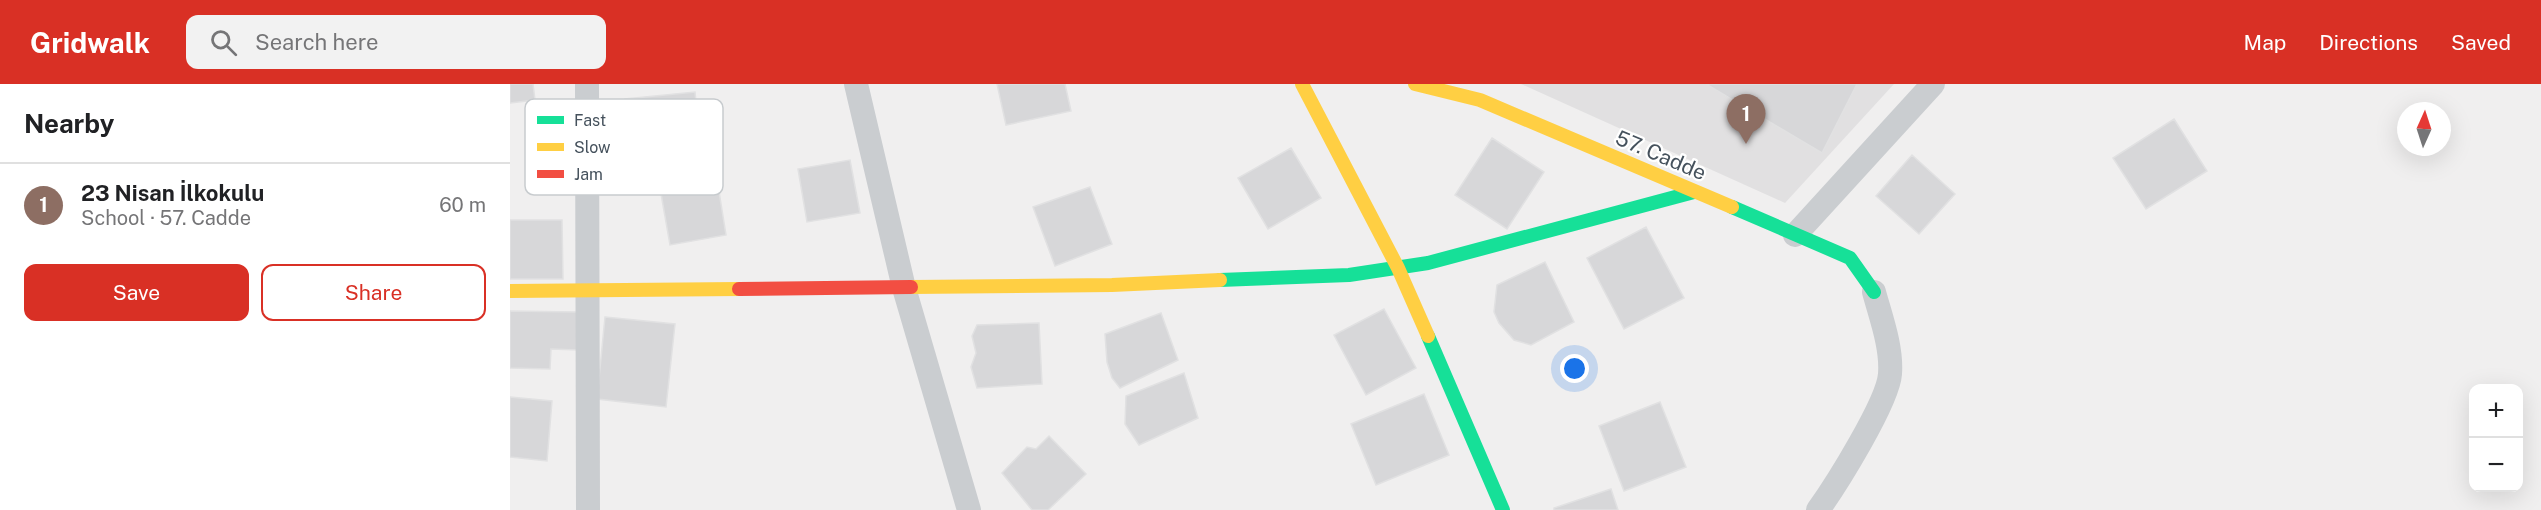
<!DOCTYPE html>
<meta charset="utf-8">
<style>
body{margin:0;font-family:"Public Sans",sans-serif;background:#f2f2f2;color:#202124}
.controls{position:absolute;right:18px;bottom:18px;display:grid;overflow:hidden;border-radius:12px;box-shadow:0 6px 24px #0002}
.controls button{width:54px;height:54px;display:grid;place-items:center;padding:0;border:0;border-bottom:2px solid #e0e0e0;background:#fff;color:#202124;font:30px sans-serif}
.compass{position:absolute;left:1887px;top:18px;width:54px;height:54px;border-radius:50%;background:#fff;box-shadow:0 6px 24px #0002;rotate:3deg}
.you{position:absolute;left:1065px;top:285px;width:21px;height:21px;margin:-15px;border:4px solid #fff;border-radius:50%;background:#1a73e8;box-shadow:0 0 0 9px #1a73e833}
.badge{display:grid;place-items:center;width:39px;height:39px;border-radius:50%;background:#d93025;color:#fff;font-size:20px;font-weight:700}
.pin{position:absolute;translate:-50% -50px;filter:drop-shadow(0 2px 3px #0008)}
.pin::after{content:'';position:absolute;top:32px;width:21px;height:18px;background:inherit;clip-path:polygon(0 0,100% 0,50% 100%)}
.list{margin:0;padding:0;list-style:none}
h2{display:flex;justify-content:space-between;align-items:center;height:78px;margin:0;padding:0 24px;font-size:26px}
h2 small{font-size:20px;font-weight:400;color:#757577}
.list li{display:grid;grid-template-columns:39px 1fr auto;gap:18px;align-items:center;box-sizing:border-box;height:84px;padding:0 24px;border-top:2px solid #e0e0e0}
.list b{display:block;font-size:22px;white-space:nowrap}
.list p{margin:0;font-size:20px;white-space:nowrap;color:#757577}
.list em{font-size:20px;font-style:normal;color:#757577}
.actions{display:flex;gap:12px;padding:18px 24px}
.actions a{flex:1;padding:14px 0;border:2px solid #d93025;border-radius:12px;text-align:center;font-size:21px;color:#d93025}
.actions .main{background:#d93025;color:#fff}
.icon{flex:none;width:33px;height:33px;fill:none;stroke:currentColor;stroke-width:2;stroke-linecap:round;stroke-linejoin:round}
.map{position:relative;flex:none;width:2031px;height:426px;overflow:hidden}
header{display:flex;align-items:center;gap:36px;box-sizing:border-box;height:84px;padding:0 30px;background:#d93025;color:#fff}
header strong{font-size:28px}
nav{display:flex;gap:33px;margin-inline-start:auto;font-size:21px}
.search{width:420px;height:54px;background:#f2f2f2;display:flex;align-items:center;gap:15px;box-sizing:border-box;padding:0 21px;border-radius:12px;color:#757577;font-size:22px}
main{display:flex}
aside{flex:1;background:#fff}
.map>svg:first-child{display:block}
</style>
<header>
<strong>Gridwalk</strong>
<div class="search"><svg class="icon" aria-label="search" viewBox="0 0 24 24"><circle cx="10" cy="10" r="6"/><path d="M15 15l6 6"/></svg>Search here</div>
<nav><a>Map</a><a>Directions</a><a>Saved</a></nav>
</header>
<main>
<aside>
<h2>Nearby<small></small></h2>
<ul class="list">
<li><span class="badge" style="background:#8d6e63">1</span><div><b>23 Nisan İlkokulu</b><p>School · 57. Cadde</p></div><em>60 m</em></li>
</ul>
<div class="actions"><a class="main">Save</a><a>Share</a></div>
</aside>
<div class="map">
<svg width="2031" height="426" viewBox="0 0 2031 426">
<rect width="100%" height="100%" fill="#f0efef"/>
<path fill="#e1e0e1" d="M1011 0H1384L1275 119Z"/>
<path fill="#d7d7d9" stroke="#e1e1e2" stroke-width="1.5" d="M0 0H23L25 16 0 19Z
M487 0H555L561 27 496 41Z
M1196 0H1347L1312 69Z
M185 8 190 61 120 68 115 15Z
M1664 35 1697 87 1636 125 1603 74Z
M982 54 1034 88 997 145 945 111Z
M781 64 811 114 758 145 728 94Z
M1402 71 1445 110 1409 150 1366 112Z
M340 76 350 129 297 138 288 85Z
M207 95 216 151 160 161 150 104Z
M580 103 602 160 545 182 523 123Z
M0 136H52L53 195H0Z
M1136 143 1174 214 1114 245 1077 174Z
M1035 178 1064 238 1021 261 1004 256 989 239 984 228 987 201Z
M874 225 906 284 856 311 824 251Z
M0 227 68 228V266L41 265 40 285 0 284Z
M651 229 668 276 610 304 602 294 597 278 595 250Z
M95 233 165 240 156 323 87 315Z
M529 239 532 300 467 304 461 283 466 269 462 252 467 241Z
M674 289 688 334 629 361 615 340 616 312Z
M914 310 939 371 866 401 841 340Z
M0 313 42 317 37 377 0 373Z
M1150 318 1176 383 1114 407 1089 342Z
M539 352 576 390 538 426H522L492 389 517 363 526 365Z
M1101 405 1108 426H1044V424Z"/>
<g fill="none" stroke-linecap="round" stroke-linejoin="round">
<path stroke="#cacdd0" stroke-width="24" d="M77 0 78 426
M346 0 394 204 459 426
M1285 151 1423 0
M1308 426C1326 401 1378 318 1380 290 1382 263 1371 234 1364 208"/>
<path stroke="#16e098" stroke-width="14" d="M1222 123 1340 174 1364 208
M710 196 839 191 918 179 1184 108
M918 252 993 426"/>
<path stroke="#ffcf43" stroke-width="14" d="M792 0 888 184 918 252
M905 0 970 16 1222 123
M401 203 602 201 710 196
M0 207 229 205"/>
<path stroke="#f24e42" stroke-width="14" d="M229 205 401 203"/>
</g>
<g text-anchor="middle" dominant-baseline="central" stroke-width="4.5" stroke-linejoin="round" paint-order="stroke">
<g font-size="21" fill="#45515c" stroke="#fff">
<text transform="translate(1151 71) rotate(23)">57. Cadde</text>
</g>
</g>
<rect x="15" y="15" width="198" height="96" rx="9" fill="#fff" stroke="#c7cbce" stroke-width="1.5"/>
<rect x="27" y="32" width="27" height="8" fill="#16e098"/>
<rect x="27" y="59" width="27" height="8" fill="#ffcf43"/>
<rect x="27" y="86" width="27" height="8" fill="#f24e42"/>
<g font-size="16" fill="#45515c">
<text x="64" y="42">Fast</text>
<text x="64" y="69">Slow</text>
<text x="64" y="96">Jam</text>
</g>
</svg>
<div class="controls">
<button>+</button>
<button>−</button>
</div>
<svg class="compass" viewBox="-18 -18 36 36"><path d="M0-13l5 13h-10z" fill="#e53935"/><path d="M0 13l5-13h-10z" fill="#757577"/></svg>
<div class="you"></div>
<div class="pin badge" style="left:1236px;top:60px;background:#8d6e63">1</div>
</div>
</main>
